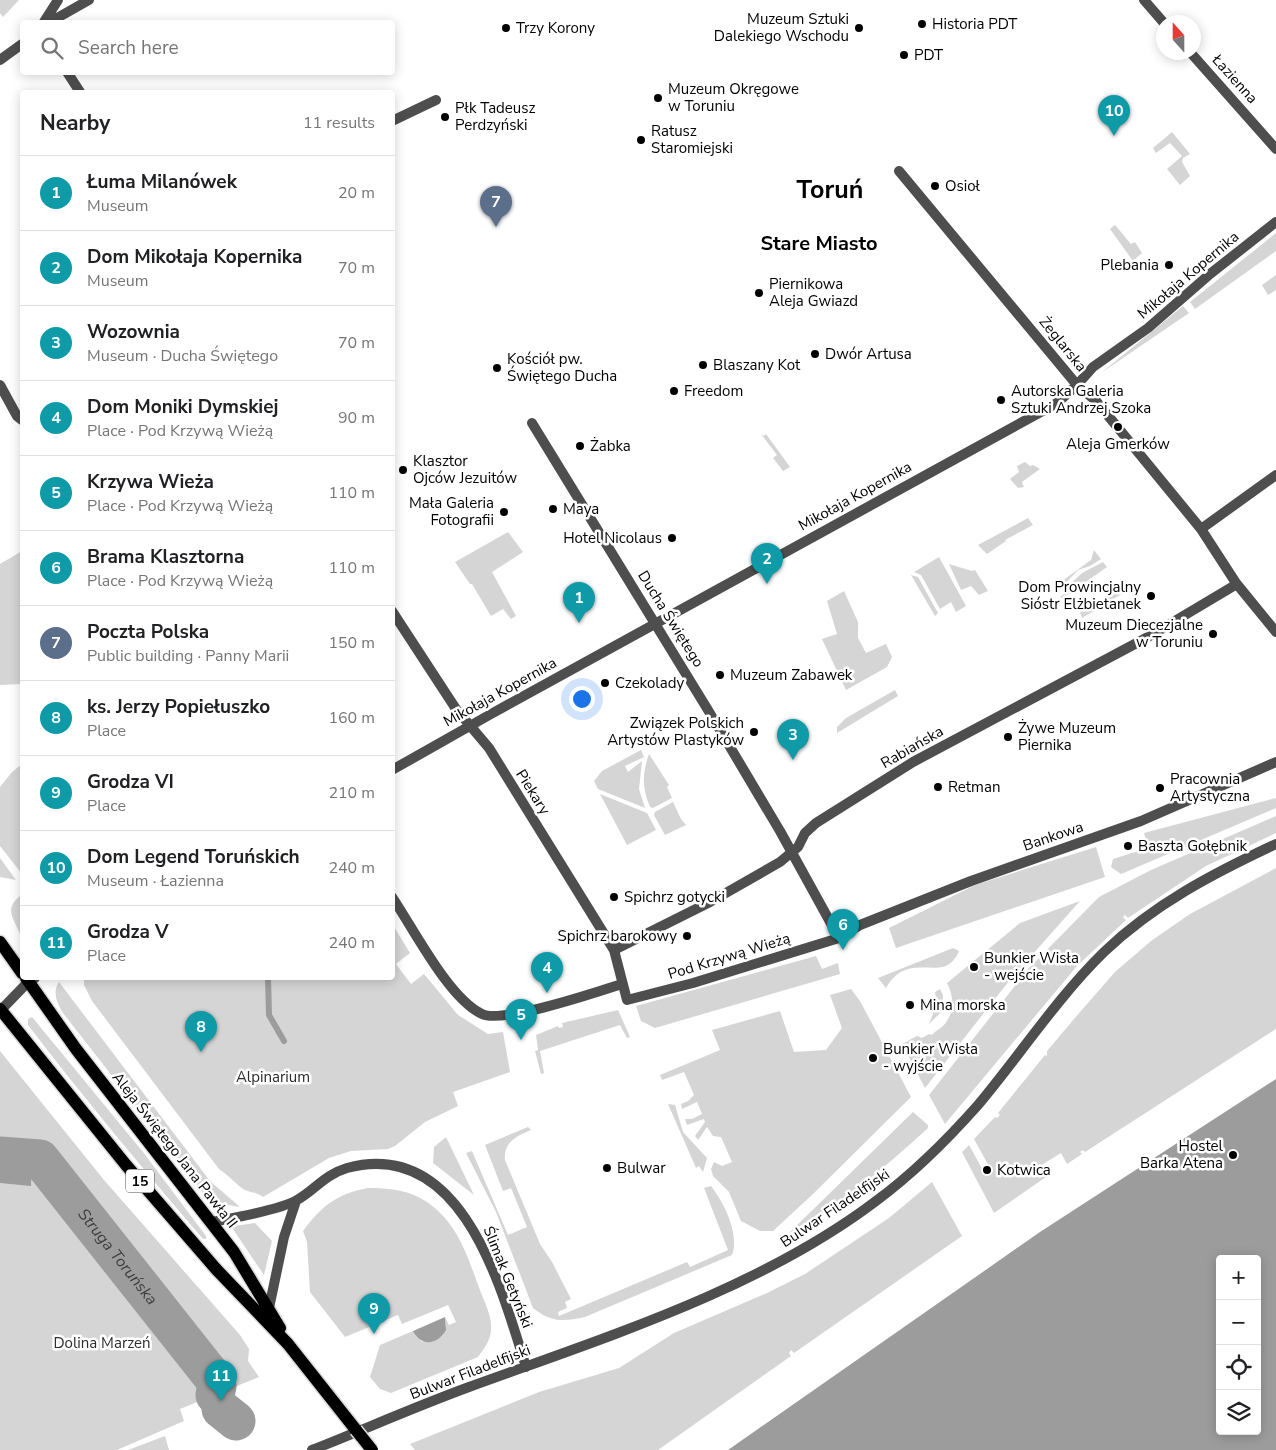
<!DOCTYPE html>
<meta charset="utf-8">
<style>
body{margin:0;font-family:"Nunito Sans",sans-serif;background:#f6f6f6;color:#202124}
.controls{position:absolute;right:15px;bottom:15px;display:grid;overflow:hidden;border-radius:5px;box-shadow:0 2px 12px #0003}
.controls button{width:45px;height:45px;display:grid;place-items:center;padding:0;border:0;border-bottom:1px solid #e0e0e0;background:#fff;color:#202124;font:25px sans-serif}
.compass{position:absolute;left:1156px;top:15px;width:45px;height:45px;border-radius:50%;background:#fff;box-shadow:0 2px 12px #0003;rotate:339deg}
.you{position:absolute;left:581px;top:698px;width:18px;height:18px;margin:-12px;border:4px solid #fff;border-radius:50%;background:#1a73e8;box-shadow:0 0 0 8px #1a73e833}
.badge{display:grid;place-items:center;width:32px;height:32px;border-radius:50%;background:#d93025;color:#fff;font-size:16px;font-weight:700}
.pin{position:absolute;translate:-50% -41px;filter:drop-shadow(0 1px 2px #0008)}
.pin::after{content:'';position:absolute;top:26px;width:18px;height:15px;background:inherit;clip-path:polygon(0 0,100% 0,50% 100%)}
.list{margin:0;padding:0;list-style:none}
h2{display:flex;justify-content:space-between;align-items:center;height:65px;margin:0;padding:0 20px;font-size:21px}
h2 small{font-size:16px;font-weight:400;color:#757577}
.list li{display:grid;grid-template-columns:32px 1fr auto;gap:15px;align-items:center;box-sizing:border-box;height:75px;padding:0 20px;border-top:1px solid #e0e0e0}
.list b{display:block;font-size:19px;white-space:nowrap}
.list p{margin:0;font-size:16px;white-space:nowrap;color:#757577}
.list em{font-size:16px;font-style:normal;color:#757577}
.icon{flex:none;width:28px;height:28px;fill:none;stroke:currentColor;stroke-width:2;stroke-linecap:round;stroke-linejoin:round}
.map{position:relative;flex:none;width:1276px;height:1450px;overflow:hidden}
.search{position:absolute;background:#fff;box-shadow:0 2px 12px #0003;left:20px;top:20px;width:375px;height:55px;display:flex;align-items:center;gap:12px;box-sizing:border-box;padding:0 18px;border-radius:5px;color:#757577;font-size:19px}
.panel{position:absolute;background:#fff;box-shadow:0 2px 12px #0003;left:20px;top:90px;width:375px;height:890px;border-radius:5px}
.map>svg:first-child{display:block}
</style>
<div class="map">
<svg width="1276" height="1450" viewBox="0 0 1276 1450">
<rect width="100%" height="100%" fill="#fff"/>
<path fill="#d5d5d5" d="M0 0H19L3 17 0 13Z
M1172 132 1190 154 1183 158 1182 162 1190 176 1180 185 1167 169 1182 156 1170 143 1156 153 1153 148Z
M1115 225 1131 244 1135 242 1142 253 1133 261 1110 229Z
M1276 233V251L1195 309 1190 302Z
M1276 275V290L1268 295 1262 285Z
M1183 306 1189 313 1101 373Z
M761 434 764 436 766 434 790 467 783 471 773 458 777 455Z
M1025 462 1030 466 1033 465 1040 469 1022 482 1024 487 1018 488 1010 479 1019 472 1017 466Z
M1028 518 1033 525 1005 540 1006 541 987 554 978 545Z
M508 532 523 552 492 572 516 616 511 619 503 609 491 616 472 584H470L455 562Z
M1094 550 1101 559 1090 566 1078 570 1061 588 1058 584 1091 560Z
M22 551V684L0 685V564Z
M939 557 966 606 956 612 951 602 940 609 921 575 914 572Z
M1103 562 1107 567 1063 598 1060 597 1064 594 1063 591 1082 573Z
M949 564 972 571 975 570 988 591 979 595 971 586 961 590Z
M911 575 918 577 938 613 935 616Z
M1123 589 1125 592 1082 618 1080 612Z
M844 591 858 622V638L866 653 886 644 892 657 887 667 846 690 822 639 837 634 827 601Z
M895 690 898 696 837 733V727L846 718Z
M641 750 644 757 625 766 628 772 642 761 639 789 645 808 598 789 594 781 602 771Z
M649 754 669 785 667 787 672 798 653 808 650 807C642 788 642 774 649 754Z
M22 764V874L0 846V787L12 772Z
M600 794 647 813 656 830 627 845Z
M1276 798V808L1121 874 1111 867 1113 859 1148 848 1144 833Z
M673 802 681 819 686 825 665 835 654 815 655 812Z
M1276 816V833L1206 866 1128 918 1125 915 1123 917 1126 920 1077 966 945 1124 929 1095 1029 968 1099 897 1151 870Z
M1096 847 1105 877 896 948 889 928 975 885Z
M0 858 16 880 0 877Z
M1276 868V1029L1085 1152 1083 1150 1080 1152 1082 1154 1067 1164 1061 1153 1040 1166 1046 1177 994 1213 962 1152 969 1145 984 1172 991 1170 974 1139 995 1117 997 1118 1000 1115 998 1113 1045 1055 1047 1056V1051L1074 1019 1115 972 1151 941 1190 914Z
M22 894V933L20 934C12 915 4 909 22 894Z
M1080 901 1009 981 925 1088 902 1044 917 1036 922 1038 929 1034 932 1035C935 1031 940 1029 944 1025 955 1012 954 996 947 983L1020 923Z
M393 925 410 953 396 964 411 984 424 974 458 1015 488 1034 503 1032 510 1072 453 1092 458 1106 425 1122 395 1146 388 1149 351 1151 329 1158 263 1197C257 1192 252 1193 245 1190 239 1187 227 1174 219 1169L92 1001 84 985V978H392Z
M953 948 959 951C944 987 910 947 886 988L878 978Z
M816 956 822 969 838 963 840 974 655 1028 641 1021 636 1006Z
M59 982 210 1181 240 1207 222 1204 205 1195 63 1013C57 1003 52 992 59 982Z
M851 989 860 1001 911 1097 813 1194 773 1231H760L741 1221 729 1192 713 1176 711 1169 714 1162 722 1166 732 1162 721 1137 713 1136 707 1127 698 1140 695 1136 705 1122 704 1119 687 1125 685 1119H692L702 1114 697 1102 682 1109 681 1104 688 1101 694 1095 684 1072 662 1080 660 1075 720 1050 712 1030 780 1011 794 1052 826 1050 842 1028 830 995Z
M940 989 943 995 942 1011 929 1024 937 1004 935 992Z
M618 1010 630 1037 627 1038 620 1025 540 1051 544 1073 541 1074 535 1051 538 1050 536 1035 558 1026 559 1028 563 1027 562 1023Z
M32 1017 143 1152 206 1236V1239H203C143 1169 84 1098 28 1025V1019Z
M0 1051 104 1180 240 1335 249 1349 248 1361 259 1377 180 1409 184 1421 117 1450H0Z
M668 1104 675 1105 683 1132 707 1158 703 1172 699 1166 696 1168Z
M913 1112 928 1125V1128C884 1168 840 1206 788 1234Z
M528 1127 531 1130C517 1136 503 1142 505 1160L540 1244 552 1262 571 1299 565 1302 567 1308 558 1312 559 1316 687 1262 690 1267 728 1250 704 1188 711 1186C724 1203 740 1234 732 1255L585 1317C563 1322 550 1322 533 1308L496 1212 466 1153 472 1151 508 1235 527 1227 511 1188 503 1191 485 1145Z
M446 1137 474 1195 433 1163 434 1147Z
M932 1182 962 1236 794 1353 791 1350 789 1353 791 1356 658 1450H415L410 1444 539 1392 619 1368 674 1333 767 1293 805 1274 889 1218Z
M368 1188C388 1188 410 1190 427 1202 459 1224 468 1258 481 1293 485 1303 491 1315 491 1326 492 1338 485 1348 478 1357L391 1393 380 1389 370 1377 380 1345 413 1331 422 1342 446 1327 445 1317 449 1325 456 1322 448 1305 402 1324 398 1315 345 1337 310 1292 307 1242 303 1231C322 1206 336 1194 368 1188Z
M255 1223 272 1241 264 1275 233 1229 234 1226Z
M165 1436 169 1450H128Z"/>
<path fill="#9c9c9c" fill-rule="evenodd" d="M1276 1079V1450H728L1040 1232ZM1220 1259H1257V1431H1220Z
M0 1153 32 1155 31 1186 0 1183Z
M445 1317 446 1330C438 1344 422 1348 413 1331Z"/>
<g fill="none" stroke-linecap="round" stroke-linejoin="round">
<path stroke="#9c9c9c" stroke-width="6" d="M268 978 269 1015 284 1041"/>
<g stroke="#9c9c9c" stroke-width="39">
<path id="s1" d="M0 1156 40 1159 215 1380 217 1386 215 1395"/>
<path d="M221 1409 236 1421"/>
</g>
<g stroke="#dbdbdb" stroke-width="15">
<path id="primary" d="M0 942 22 973
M26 978 76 1049 234 1252 280 1328
M0 1009 126 1165 216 1269 288 1344 356 1430"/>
</g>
<path stroke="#4e4e4e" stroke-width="10" d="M1144 0 1164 23
M44 22 58 0
M50 22 89 0
M1190 52 1276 149
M0 60 22 44
M67 72 80 92
M392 121 436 100
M899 171 1077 385 1096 401 1201 529 1236 583 1276 632
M0 385 17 416 22 420
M532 423 708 710 780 831 839 938
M1201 529 1276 475
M392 611 456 709 489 748 614 950 627 1000 693 983 839 938 860 925 971 881 1141 821 1276 762
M392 770 491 714 1057 403 1077 385 1093 367 1148 328 1210 274 1276 222
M392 897C413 928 449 999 482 1014 503 1024 597 992 622 984
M614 950 710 902 780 862 798 847 805 833 816 823 913 762 1148 637 1237 584
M1 1010 29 981 35 978
M212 1222C233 1218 280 1210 297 1200 316 1189 324 1175 347 1168 462 1137 501 1287 526 1367
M269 1308 284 1237 296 1201
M312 1450C365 1429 417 1406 469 1387 606 1337 760 1289 876 1201 914 1173 947 1140 978 1105 1020 1055 1057 998 1104 952 1154 904 1214 873 1276 844"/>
<use href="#primary" stroke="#000" stroke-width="12"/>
<g stroke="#dbdbdb" stroke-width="15" stroke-linecap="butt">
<path id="primary-bridge" d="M356 1430 372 1450"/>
</g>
<use href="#primary-bridge" stroke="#000" stroke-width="12"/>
</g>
<g fill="#000" stroke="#fff" stroke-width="2">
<circle cx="922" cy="24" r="5"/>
<circle cx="506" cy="28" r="5"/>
<circle cx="859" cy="28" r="5"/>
<circle cx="904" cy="55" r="5"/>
<circle cx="658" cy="98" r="5"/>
<circle cx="445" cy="117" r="5"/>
<circle cx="641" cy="140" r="5"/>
<circle cx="935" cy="186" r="5"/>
<circle cx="1169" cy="265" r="5"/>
<circle cx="759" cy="293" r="5"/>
<circle cx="815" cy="354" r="5"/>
<circle cx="703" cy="365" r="5"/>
<circle cx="497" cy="368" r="5"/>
<circle cx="674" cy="391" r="5"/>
<circle cx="1001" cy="400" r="5"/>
<circle cx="1118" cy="427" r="5"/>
<circle cx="580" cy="446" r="5"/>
<circle cx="403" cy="470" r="5"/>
<circle cx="553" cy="509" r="5"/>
<circle cx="504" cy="512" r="5"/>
<circle cx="672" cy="538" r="5"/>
<circle cx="1151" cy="596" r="5"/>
<circle cx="1213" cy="634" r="5"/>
<circle cx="720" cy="675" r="5"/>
<circle cx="605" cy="683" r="5"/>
<circle cx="754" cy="732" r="5"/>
<circle cx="1008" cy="737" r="5"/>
<circle cx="938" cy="787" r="5"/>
<circle cx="1160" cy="788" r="5"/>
<circle cx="1128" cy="846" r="5"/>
<circle cx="614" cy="897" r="5"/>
<circle cx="687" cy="936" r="5"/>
<circle cx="974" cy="967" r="5"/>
<circle cx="910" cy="1005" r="5"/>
<circle cx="873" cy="1058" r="5"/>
<circle cx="1233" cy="1155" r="5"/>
<circle cx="607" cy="1168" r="5"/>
<circle cx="987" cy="1170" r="5"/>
</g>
<g text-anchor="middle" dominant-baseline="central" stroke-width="5" stroke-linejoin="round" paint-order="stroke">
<rect fill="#fff" stroke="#4c4c4c" stroke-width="1" x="126" y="1169.5" width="28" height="23" rx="4"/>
<g font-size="14" font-weight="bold" fill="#000">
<text x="140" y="1181">15</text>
</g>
<g font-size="15" fill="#000" stroke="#fff" text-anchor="start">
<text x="849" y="19" text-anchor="end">Muzeum Sztuki<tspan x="849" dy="17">Dalekiego Wschodu</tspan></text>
<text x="932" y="24">Historia PDT</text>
<text x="516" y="28">Trzy Korony</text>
<text x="914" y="55">PDT</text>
<text x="668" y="89">Muzeum Okręgowe<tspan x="668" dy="17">w Toruniu</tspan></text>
<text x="455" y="108">Płk Tadeusz<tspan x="455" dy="17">Perdzyński</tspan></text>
<text x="651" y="131">Ratusz<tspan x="651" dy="17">Staromiejski</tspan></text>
<text x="945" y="186">Osioł</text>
<text x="1159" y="265" text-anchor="end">Plebania</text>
<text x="769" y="284">Piernikowa<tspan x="769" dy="17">Aleja Gwiazd</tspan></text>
<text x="825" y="354">Dwór Artusa</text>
<text x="507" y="359">Kościół pw.<tspan x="507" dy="17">Świętego Ducha</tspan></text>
<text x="713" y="365">Blaszany Kot</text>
<text x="684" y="391">Freedom</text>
<text x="1011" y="391">Autorska Galeria<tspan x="1011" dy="17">Sztuki Andrzej Szoka</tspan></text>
<text x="1118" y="444" text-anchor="middle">Aleja Gmerków</text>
<text x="590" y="446">Żabka</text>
<text x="413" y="461">Klasztor<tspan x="413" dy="17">Ojców Jezuitów</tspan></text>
<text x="494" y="503" text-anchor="end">Mała Galeria<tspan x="494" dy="17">Fotografii</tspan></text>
<text x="563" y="509">Maya</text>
<text x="662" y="538" text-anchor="end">Hotel Nicolaus</text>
<text x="1141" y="587" text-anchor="end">Dom Prowincjalny<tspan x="1141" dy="17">Sióstr Elżbietanek</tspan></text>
<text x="1203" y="625" text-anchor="end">Muzeum Diecezjalne<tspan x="1203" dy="17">w Toruniu</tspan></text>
<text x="730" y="675">Muzeum Zabawek</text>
<text x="615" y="683">Czekolady</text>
<text x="744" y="723" text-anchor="end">Związek Polskich<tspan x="744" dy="17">Artystów Plastyków</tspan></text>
<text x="1018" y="728">Żywe Muzeum<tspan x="1018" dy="17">Piernika</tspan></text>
<text x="1170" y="779">Pracownia<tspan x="1170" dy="17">Artystyczna</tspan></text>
<text x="948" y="787">Retman</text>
<text x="1138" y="846">Baszta Gołębnik</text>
<text x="624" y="897">Spichrz gotycki</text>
<text x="677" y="936" text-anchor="end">Spichrz barokowy</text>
<text x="984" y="958">Bunkier Wisła<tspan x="984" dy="17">- wejście</tspan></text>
<text x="920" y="1005">Mina morska</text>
<text x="883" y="1049">Bunkier Wisła<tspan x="883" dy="17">- wyjście</tspan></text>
<text x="1223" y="1146" text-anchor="end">Hostel<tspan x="1223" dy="17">Barka Atena</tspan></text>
<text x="617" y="1168">Bulwar</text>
<text x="997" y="1170">Kotwica</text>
</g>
<g font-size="15" fill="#000" stroke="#fff">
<text transform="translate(1235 79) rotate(48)">Łazienna</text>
<text transform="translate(1188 275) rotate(-40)">Mikołaja Kopernika</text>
<text transform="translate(1063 344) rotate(51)">Żeglarska</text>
<text transform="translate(855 496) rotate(-29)">Mikołaja Kopernika</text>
<text transform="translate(671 619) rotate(58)">Ducha Świętego</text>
<text transform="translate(500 692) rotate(-29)">Mikołaja Kopernika</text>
<text transform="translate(912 747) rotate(-30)">Rabiańska</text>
<text transform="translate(533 792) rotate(58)">Piekary</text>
<text transform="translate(1053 836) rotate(-19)">Bankowa</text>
<text transform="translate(729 956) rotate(-17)">Pod Krzywą Wieżą</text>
<text transform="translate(175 1150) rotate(52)">Aleja Świętego Jana Pawła II</text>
<text transform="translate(835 1208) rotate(-34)">Bulwar Filadelfijski</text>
<text transform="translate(508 1277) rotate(68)">Ślimak Getyński</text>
<text transform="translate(470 1372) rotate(-21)">Bulwar Filadelfijski</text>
</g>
<g font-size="15" fill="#2c2c2c" stroke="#fff">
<text x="273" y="1077">Alpinarium</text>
<text x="102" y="1343">Dolina Marzeń</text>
</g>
<g font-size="16" font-style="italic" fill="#3d3d3d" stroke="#fff">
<text stroke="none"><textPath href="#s1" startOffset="165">Struga Toruńska</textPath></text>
</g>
<g font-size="20" font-weight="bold" fill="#000" stroke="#fff">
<text x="819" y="243">Stare Miasto</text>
</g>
<g font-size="25" font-weight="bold" fill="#000" stroke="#fff">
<text x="830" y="190">Toruń</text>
</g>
</g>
</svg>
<div class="controls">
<button>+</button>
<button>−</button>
<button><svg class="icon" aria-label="locate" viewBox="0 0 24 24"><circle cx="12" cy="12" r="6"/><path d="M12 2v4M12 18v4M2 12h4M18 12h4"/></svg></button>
<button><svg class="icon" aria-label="layers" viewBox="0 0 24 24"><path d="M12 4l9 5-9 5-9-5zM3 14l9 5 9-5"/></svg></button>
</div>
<svg class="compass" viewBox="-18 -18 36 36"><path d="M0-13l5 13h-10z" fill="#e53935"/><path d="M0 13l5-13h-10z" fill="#757577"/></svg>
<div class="you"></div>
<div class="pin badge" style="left:579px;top:623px;background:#0f9aa8">1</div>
<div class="pin badge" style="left:767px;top:584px;background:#0f9aa8">2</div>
<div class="pin badge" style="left:793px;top:760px;background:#0f9aa8">3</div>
<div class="pin badge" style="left:547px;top:993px;background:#0f9aa8">4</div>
<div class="pin badge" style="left:521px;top:1040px;background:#0f9aa8">5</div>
<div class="pin badge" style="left:843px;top:950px;background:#0f9aa8">6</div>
<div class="pin badge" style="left:496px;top:227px;background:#5c6f8a">7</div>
<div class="pin badge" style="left:201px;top:1052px;background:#0f9aa8">8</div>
<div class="pin badge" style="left:374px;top:1334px;background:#0f9aa8">9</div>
<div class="pin badge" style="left:1114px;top:136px;background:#0f9aa8">10</div>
<div class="pin badge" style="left:221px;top:1401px;background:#0f9aa8">11</div>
<div class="search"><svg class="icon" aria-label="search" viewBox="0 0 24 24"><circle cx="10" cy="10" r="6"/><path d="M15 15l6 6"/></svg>Search here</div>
<section class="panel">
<h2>Nearby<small>11 results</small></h2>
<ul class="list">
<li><span class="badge" style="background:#0f9aa8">1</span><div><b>Łuma Milanówek</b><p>Museum</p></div><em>20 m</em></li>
<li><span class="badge" style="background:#0f9aa8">2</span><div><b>Dom Mikołaja Kopernika</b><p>Museum</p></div><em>70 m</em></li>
<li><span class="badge" style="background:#0f9aa8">3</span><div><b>Wozownia</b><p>Museum · Ducha Świętego</p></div><em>70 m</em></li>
<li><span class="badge" style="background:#0f9aa8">4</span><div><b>Dom Moniki Dymskiej</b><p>Place · Pod Krzywą Wieżą</p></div><em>90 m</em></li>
<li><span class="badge" style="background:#0f9aa8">5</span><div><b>Krzywa Wieża</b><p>Place · Pod Krzywą Wieżą</p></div><em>110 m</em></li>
<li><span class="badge" style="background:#0f9aa8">6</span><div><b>Brama Klasztorna</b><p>Place · Pod Krzywą Wieżą</p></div><em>110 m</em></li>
<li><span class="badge" style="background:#5c6f8a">7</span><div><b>Poczta Polska</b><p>Public building · Panny Marii</p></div><em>150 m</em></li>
<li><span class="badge" style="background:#0f9aa8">8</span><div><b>ks. Jerzy Popiełuszko</b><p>Place</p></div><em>160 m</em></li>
<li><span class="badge" style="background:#0f9aa8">9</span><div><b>Grodza VI</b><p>Place</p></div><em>210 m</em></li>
<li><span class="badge" style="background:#0f9aa8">10</span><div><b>Dom Legend Toruńskich</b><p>Museum · Łazienna</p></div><em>240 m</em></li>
<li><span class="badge" style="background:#0f9aa8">11</span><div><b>Grodza V</b><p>Place</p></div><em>240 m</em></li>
</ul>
</section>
</div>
